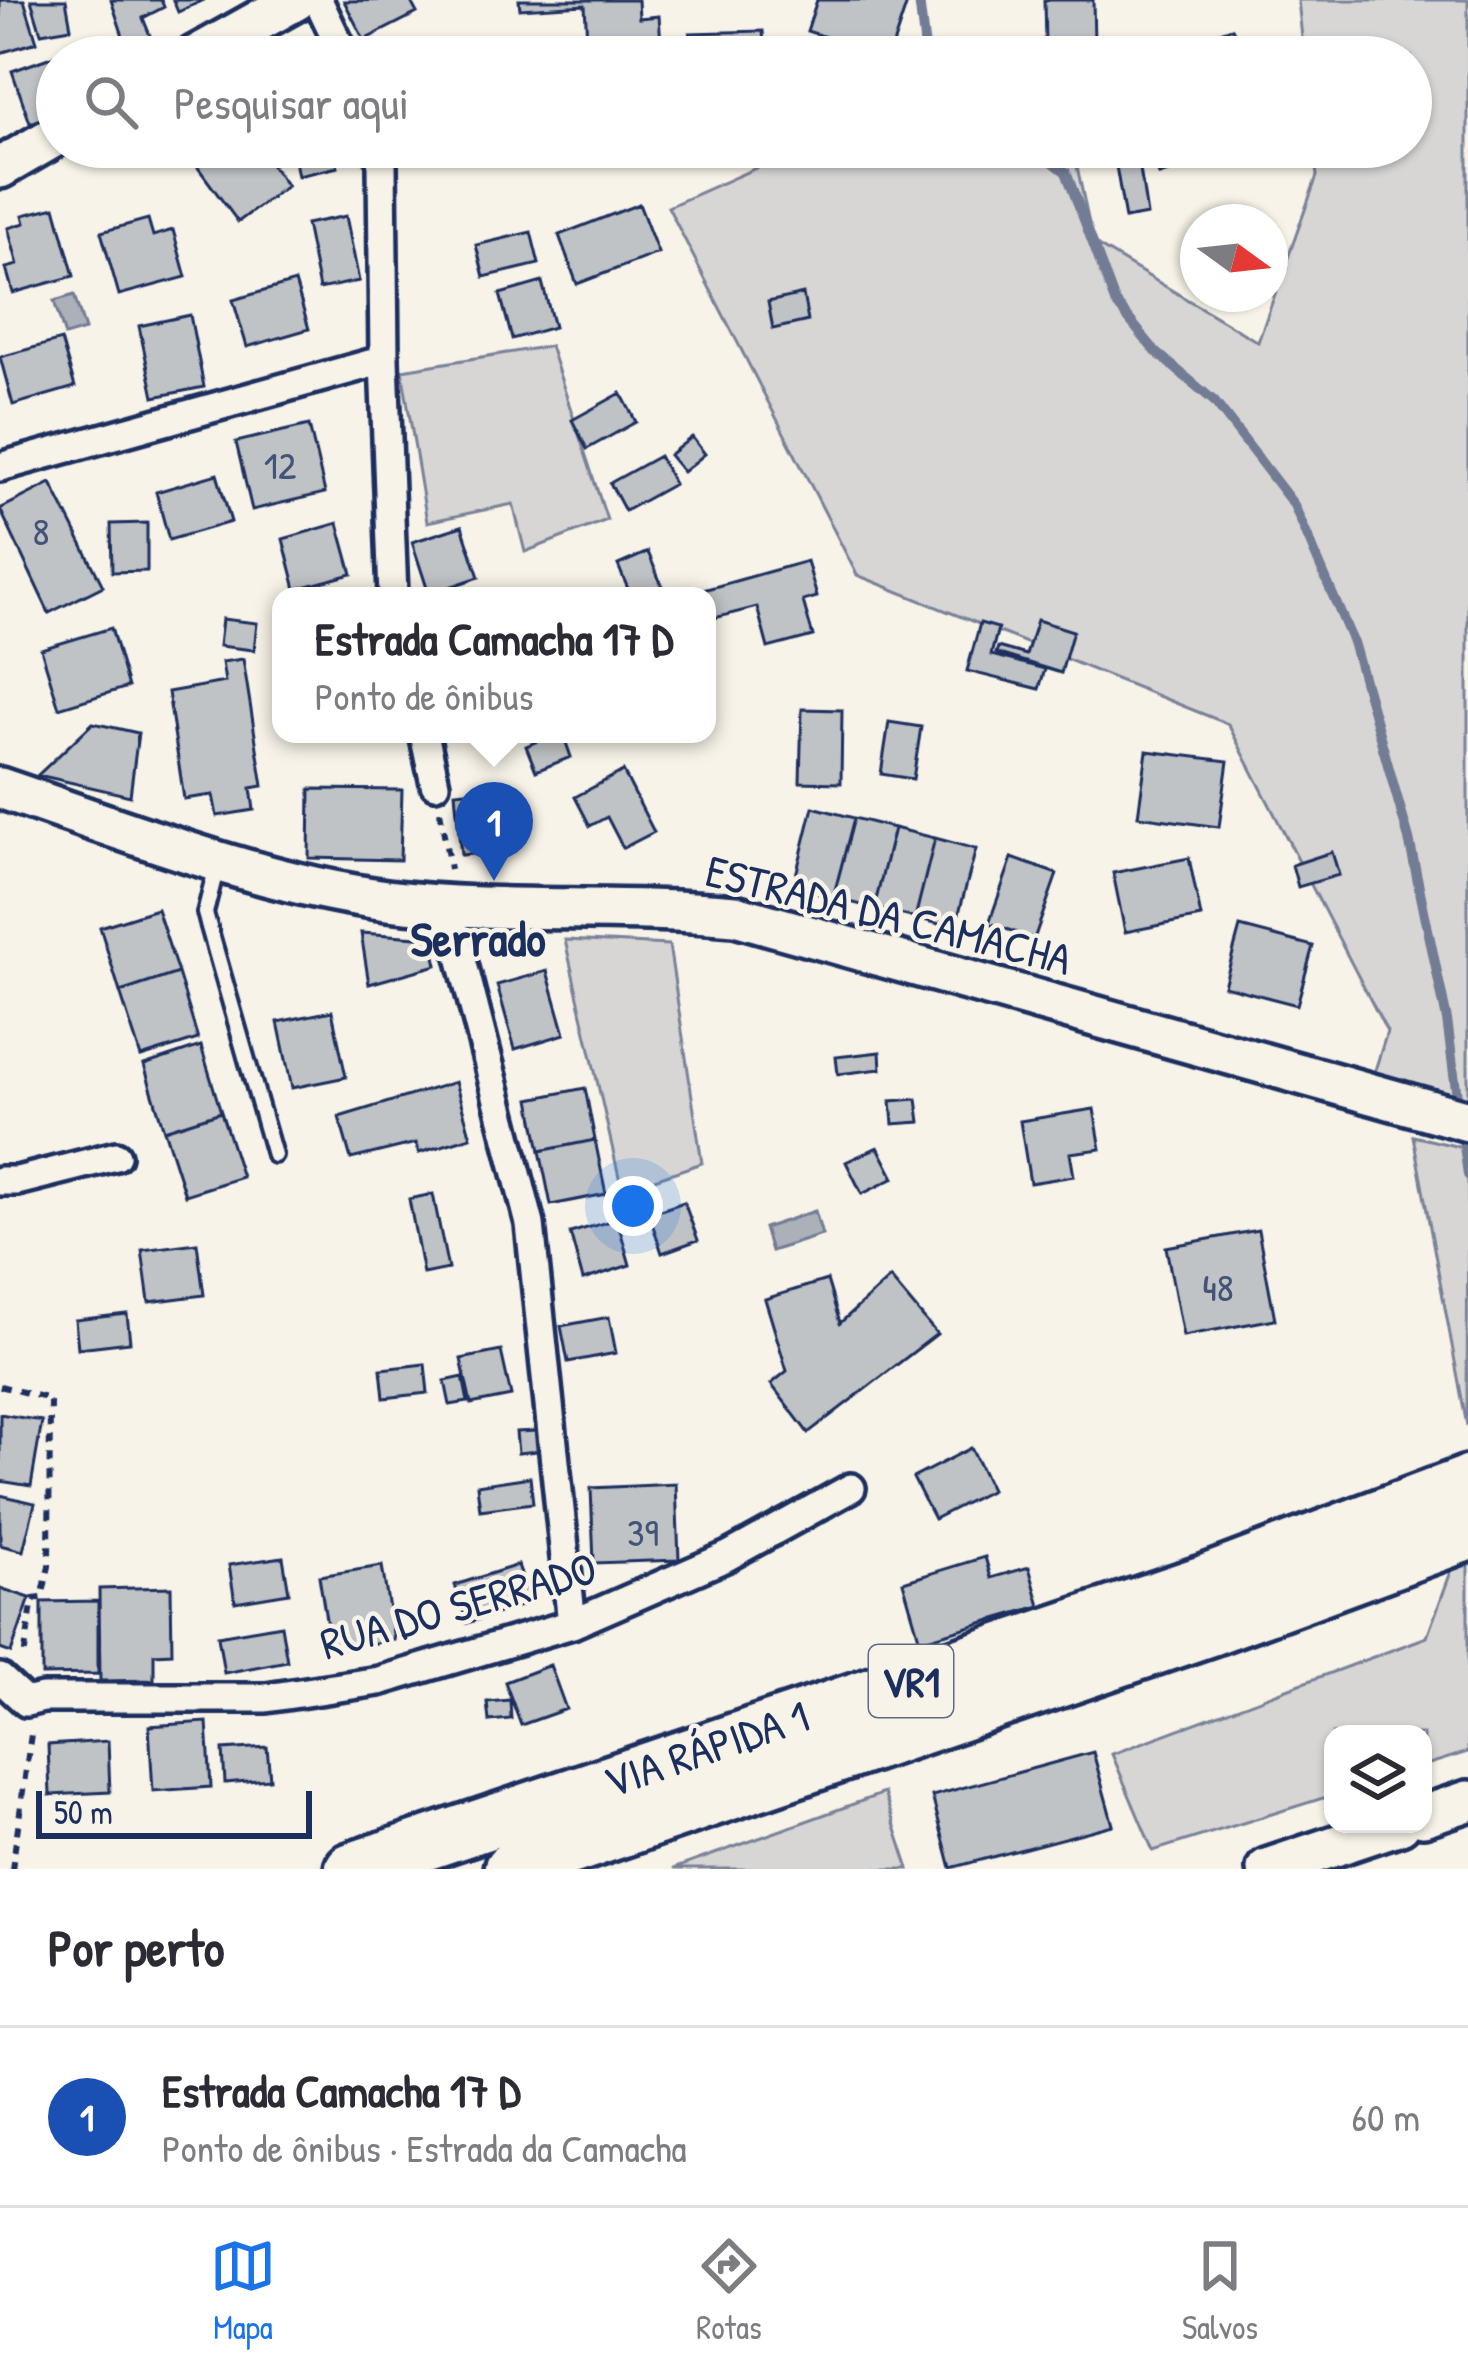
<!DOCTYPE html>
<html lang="pt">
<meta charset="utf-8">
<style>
body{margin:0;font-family:"Patrick Hand",sans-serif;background:#f2f2f3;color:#2b2b33}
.controls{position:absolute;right:36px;bottom:36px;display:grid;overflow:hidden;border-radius:24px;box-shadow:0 3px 9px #0004}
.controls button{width:108px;height:108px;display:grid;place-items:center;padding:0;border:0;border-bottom:3px solid #e1e1e2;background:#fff;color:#2b2b33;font:60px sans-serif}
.compass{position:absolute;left:1180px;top:204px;width:108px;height:108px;border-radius:50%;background:#fff;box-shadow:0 3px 9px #0004;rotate:105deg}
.scale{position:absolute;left:36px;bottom:30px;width:276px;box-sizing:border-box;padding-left:12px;border:6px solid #1b2f5e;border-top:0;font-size:33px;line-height:42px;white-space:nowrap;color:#1b2f5e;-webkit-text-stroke:9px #f7f3e8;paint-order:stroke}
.you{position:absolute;left:633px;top:1206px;width:42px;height:42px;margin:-30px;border:9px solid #fff;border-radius:50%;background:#1a73e8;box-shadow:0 0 0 18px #1a73e833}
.badge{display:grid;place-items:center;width:78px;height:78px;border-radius:50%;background:#1a73e8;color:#fff;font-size:39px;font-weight:700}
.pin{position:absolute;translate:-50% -99px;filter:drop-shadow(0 3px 6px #0008)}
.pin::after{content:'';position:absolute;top:63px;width:42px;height:36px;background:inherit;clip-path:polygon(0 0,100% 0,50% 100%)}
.popup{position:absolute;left:272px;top:587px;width:444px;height:156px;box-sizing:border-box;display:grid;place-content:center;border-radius:24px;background:#fff;filter:drop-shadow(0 3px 9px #0005);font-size:39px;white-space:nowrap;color:#7c7c81}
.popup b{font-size:45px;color:#2b2b33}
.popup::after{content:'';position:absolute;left:50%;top:100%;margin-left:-24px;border:24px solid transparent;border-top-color:#fff}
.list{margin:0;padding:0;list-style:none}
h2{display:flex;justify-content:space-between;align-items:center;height:156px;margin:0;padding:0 48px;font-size:51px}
h2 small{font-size:39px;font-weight:400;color:#7c7c81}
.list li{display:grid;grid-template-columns:78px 1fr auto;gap:36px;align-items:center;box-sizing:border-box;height:180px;padding:0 48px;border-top:3px solid #e1e1e2}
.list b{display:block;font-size:45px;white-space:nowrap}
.list p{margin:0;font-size:39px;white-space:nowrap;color:#7c7c81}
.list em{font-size:39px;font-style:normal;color:#7c7c81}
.icon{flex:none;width:66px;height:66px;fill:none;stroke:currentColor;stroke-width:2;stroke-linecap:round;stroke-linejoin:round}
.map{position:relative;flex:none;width:1468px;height:1869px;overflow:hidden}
.search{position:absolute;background:#fff;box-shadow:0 3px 9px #0004;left:36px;right:36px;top:36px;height:132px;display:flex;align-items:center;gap:30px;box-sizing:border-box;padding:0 42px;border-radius:66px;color:#7c7c81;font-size:45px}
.sheet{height:336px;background:#fff}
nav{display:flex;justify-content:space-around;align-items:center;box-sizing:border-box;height:168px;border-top:3px solid #e1e1e2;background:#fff;font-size:33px;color:#7c7c81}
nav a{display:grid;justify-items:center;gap:6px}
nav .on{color:#1a73e8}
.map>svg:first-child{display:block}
</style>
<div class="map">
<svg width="1468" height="1869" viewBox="0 0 1468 1869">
<rect width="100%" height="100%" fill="#f7f3e8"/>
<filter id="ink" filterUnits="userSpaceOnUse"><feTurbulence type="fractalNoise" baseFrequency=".00833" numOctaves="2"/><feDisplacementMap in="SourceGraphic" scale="24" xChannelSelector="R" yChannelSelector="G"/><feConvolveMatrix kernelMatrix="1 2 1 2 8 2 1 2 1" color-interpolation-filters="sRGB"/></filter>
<g filter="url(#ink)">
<path fill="#d7d6d4" stroke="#798299" stroke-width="3" d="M1298 0H1468V1101L1372 1080 1387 1032 1228 724 857 575 668 207 803 147H1073L1093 243 1258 342 1317 176 1314 147H1411V57H1304Z
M550 346 607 520 525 552 513 504 427 522 402 370Z
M565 940 669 945 702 1163 622 1190Z
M1413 1136 1468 1149 1467 1426Z
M1468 1563V1752L1423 1766V1734H1333V1795L1153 1851 1112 1754 1427 1637 1452 1569Z
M884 1793 909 1869H673Z"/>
<path fill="#acb0b9" stroke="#727c95" stroke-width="3" d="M74 295 85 330 65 336 54 301Z
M815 1211 822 1235 771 1251 764 1228Z"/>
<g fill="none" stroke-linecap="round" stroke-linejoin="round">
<path stroke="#727c95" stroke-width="10" d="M919 0 926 57
M1034 147 1066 172 1115 302 1155 351 1214 401 1294 505 1353 642 1409 839 1447 1020 1459 1112
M1462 1131 1468 1175"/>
</g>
<path fill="#c0c3c5" stroke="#1b2f5e" stroke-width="3" d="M0 0H24L37 42 0 53Z
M31 0H66L71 28 41 33Z
M111 0H161L164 7 143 18 155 48 130 57Z
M173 0H204L178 12Z
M410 0 417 13 364 40 344 1Z
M519 0H638L639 18 659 16 662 57H588L585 5 520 9Z
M817 0H908L889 57 807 31Z
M1044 0H1093L1094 42 1045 44Z
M1232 28 1243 57H1199L1193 41Z
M763 31 765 57H691L690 33Z
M71 50 74 57H57V104L44 109 47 118 30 123 12 71Z
M197 147H258L287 186 238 222 188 154Z
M292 147H334L338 167 298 176Z
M1150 147H1202L1206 160 1159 175Z
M1139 162 1147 215 1125 219 1116 166Z
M639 204 658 253 577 284 559 235Z
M55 207 74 276 13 293 6 268 18 265 8 228 25 223 23 215Z
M346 216 359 281 319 289 306 224Z
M148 219 153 236 173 230 186 277 119 295 101 232Z
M531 232 539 264 484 277 476 245Z
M295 282 309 329 247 347 233 300Z
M542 282 554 327 512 339 500 294Z
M803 294 808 321 773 329 768 302Z
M190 315 204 387 154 397 139 326Z
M61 340 75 387 13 405 0 357Z
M621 393 636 422 587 449 572 420Z
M309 425 325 493 252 510 236 442Z
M692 437 705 454 683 472 669 455Z
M659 456 674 484 625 511 610 483Z
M217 474 231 522 169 540 156 492Z
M51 483 103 586 49 613 0 509Z
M147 523V571L112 572 111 524Z
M338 523 352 574 296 589 283 539Z
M462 526 479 577 429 594 412 542Z
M648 552 666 596H631L618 565Z
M807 561 817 597 803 601 813 636 768 648 757 607 711 619 703 590Z
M222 619 257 623 254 650 219 646Z
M1037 620 1073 631 1061 673 996 653 998 647 1026 655Z
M980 623 998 628 991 655 1045 669 1039 689 967 671Z
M111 628 128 687 59 708 41 649Z
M243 659 263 786 251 788 254 810 217 816 213 795 184 799 168 692 225 682 222 662Z
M802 709 842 710 841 783 800 782Z
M889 722 921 727 913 779 881 774Z
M93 723 138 733 130 796 38 775Z
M555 734H563L571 757 536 771 526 746Z
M1147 751 1228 761 1219 827 1138 816Z
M623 771 654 832 623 848 607 817 590 826 575 797Z
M509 787 515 850 461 855 455 792Z
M310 789 402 790 400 860 309 858Z
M813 807 854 818 833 898 793 887Z
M854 818 894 828 874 908 833 898Z
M894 828 935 838 915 918 874 908Z
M935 838 976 849 955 928 915 918Z
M1332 852 1339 875 1298 887 1292 865Z
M1012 858 1057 874 1034 939 989 923Z
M1189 858 1201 917 1125 932 1113 873Z
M157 909 178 973 120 992 100 927Z
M1240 927 1313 946 1297 1005 1224 986Z
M361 933 431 938 437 965 369 984Z
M547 971 565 1034 515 1049 497 985Z
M178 973 198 1039 141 1057 120 992Z
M332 1011 346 1077 292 1088 278 1022Z
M201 1046 221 1112 164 1130 144 1065Z
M880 1052 881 1069 838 1074 836 1057Z
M455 1082 471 1137 419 1153 416 1143 351 1159 339 1117Z
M585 1088 595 1140 540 1151 530 1099Z
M917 1099 920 1122 893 1124 891 1101Z
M1094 1109 1101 1149 1070 1153 1074 1176 1030 1183 1020 1121Z
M221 1112 242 1177 185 1195 164 1130Z
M595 1140 606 1194 551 1205 540 1151Z
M878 1147 894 1178 862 1194 846 1162Z
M433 1194 448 1269 423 1274 409 1199Z
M684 1202 698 1240 662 1253 649 1214Z
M617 1219 630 1265 583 1280 570 1233Z
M1258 1230 1275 1319 1183 1336 1166 1247Z
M197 1243 204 1295 149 1302 142 1250Z
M890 1278 937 1334 808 1433 771 1384 787 1371 765 1299 827 1280 840 1323Z
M127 1314 130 1342 78 1348 75 1320Z
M609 1317 616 1353 568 1362 561 1326Z
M501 1351 511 1396 471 1404 461 1359Z
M425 1364 428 1393 384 1398 381 1369Z
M463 1377 468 1402 450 1405 445 1381Z
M0 1414 42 1421 31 1486 0 1481Z
M537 1431 538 1451 518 1453 516 1432Z
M971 1448 991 1490 934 1519 913 1478Z
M530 1477 533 1503 480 1510 477 1485Z
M676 1484 679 1560 594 1563 591 1488Z
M0 1495 35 1503 23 1551 0 1545Z
M283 1557 289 1593 235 1602 229 1565Z
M985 1557 991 1578 1029 1567 1040 1606 920 1641 903 1582Z
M518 1565 530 1603 467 1623 455 1585Z
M382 1566 394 1640 331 1650 319 1576Z
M171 1587 172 1653 154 1654V1680L100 1681 99 1589Z
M0 1588 30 1598 11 1653 0 1649Z
M98 1601V1674L42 1675V1602Z
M281 1625 287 1661 224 1673 218 1636Z
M550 1665 566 1709 521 1725 505 1682Z
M510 1700 511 1719 489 1721 487 1702Z
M207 1722 211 1787 153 1791 149 1726Z
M108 1741 110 1792 50 1795 48 1745Z
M267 1747 270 1779 225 1783 223 1750Z
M1093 1752 1113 1825 951 1868 932 1796Z"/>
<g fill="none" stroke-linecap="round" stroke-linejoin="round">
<g stroke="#1b2f5e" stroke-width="22">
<path id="lane" d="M217 866 205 913 274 1155"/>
</g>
<g stroke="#1b2f5e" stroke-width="36">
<path id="street" d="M318 0 345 57
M377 147 382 164 384 360 393 596
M0 467 384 360
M424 734 435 784
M448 906 530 1224 572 1624
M0 1181H17L116 1156
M0 1678 26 1702 43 1698H266L379 1681 572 1624 728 1556 851 1488"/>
</g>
<g stroke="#1b2f5e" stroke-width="48">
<path id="secondary" d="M194 57 296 0
M0 168 57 135
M0 788C121 829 261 884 387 900 503 914 619 904 735 915L1468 1121
M1423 1816 1468 1801
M1267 1869 1400 1824"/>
</g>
<g stroke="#1b2f5e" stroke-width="60">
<path id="highway" d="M351 1869 1203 1582 1468 1482
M510 1869 1211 1629 1468 1534"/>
</g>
<path stroke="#1b2f5e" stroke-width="6" stroke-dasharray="9 9" stroke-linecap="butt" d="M440 811 450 869
M0 1386 50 1399 49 1566 42 1598 33 1599 24 1658
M12 1869 31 1734"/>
<use href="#lane" stroke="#f7f3e8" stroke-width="14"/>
<use href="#street" stroke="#f7f3e8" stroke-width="27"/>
<use href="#secondary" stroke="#f7f3e8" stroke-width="39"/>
<use href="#highway" stroke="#f7f3e8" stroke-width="51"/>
</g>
</g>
<g text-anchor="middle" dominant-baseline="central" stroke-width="9" stroke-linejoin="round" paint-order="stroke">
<g font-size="39" fill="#445478">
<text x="280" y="464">12</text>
<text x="41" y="530">8</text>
<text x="1218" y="1286">48</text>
<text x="643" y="1531">39</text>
</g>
<rect fill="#f7f3e8" stroke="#5d6a87" stroke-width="3" x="869" y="1645" width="84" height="72" rx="9"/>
<g font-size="42" font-weight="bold" fill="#1b2f5e">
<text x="911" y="1681">VR1</text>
</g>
<g font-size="45" fill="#1b2f5e" stroke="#f7f3e8">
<text transform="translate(889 914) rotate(14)">ESTRADA DA CAMACHA</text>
<text transform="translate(458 1605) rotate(-16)">RUA DO SERRADO</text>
<text transform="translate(706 1748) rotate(-19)">VIA RÁPIDA 1</text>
</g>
<g font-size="48" font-weight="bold" fill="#1b2f5e" stroke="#f7f3e8">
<text x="478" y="938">Serrado</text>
</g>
</g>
</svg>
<div class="controls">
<button><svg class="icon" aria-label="layers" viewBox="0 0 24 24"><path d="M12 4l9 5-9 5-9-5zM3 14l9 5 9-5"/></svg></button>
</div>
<svg class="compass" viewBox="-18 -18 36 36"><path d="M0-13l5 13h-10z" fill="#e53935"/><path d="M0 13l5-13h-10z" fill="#7c7c81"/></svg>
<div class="scale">50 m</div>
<div class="you"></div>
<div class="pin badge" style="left:494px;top:881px;background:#1a4fb4">1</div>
<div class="popup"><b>Estrada Camacha 17 D</b>Ponto de ônibus</div>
<div class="search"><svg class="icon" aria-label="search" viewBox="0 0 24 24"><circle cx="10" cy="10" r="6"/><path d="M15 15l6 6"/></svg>Pesquisar aqui</div>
</div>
<section class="sheet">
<h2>Por perto<small></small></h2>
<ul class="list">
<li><span class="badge" style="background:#1a4fb4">1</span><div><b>Estrada Camacha 17 D</b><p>Ponto de ônibus · Estrada da Camacha</p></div><em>60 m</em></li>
</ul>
</section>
<nav>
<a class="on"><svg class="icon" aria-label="map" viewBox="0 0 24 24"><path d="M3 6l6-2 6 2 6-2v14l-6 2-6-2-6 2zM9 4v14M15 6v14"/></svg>Mapa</a>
<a><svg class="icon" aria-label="directions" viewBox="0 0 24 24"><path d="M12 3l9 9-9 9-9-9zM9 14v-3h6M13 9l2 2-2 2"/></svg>Rotas</a>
<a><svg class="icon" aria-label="saved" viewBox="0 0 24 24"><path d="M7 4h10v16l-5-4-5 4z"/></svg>Salvos</a>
</nav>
